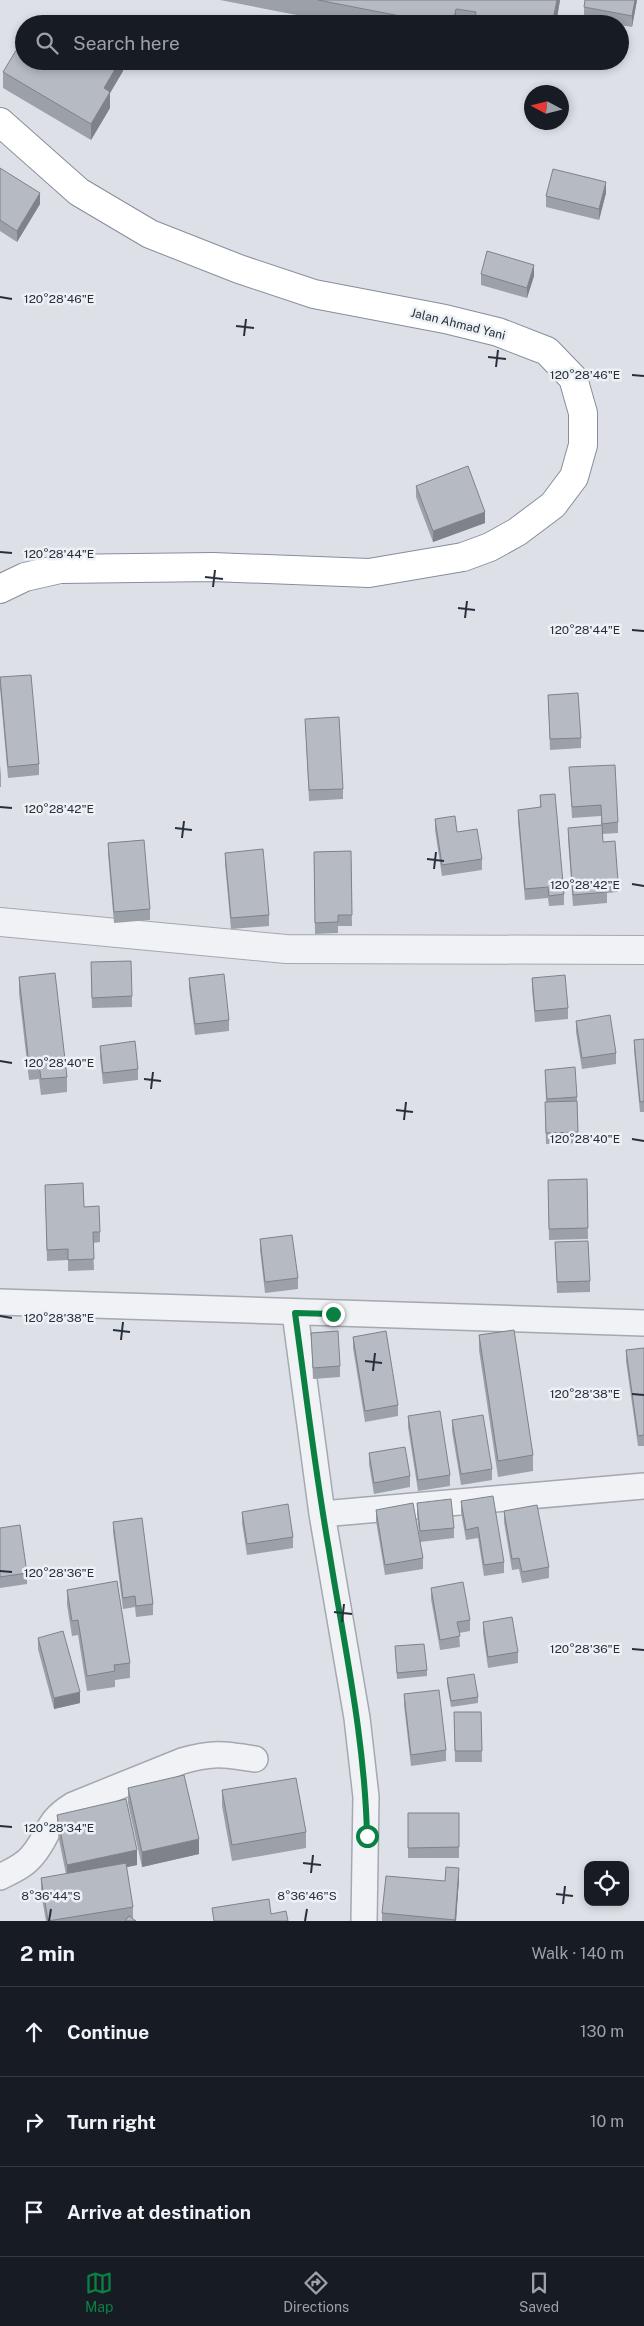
<!DOCTYPE html>
<meta charset="utf-8">
<style>
body{margin:0;font-family:"Public Sans",sans-serif;background:#242831;color:#f1f3f6}
.controls{position:absolute;right:15px;bottom:15px;display:grid;overflow:hidden;border-radius:10px;box-shadow:0 2px 8px #0003}
.controls button{width:45px;height:45px;display:grid;place-items:center;padding:0;border:0;border-bottom:1px solid #363941;background:#171b24;color:#f1f3f6;font:25px sans-serif}
.compass{position:absolute;left:524px;top:85px;width:45px;height:45px;border-radius:50%;background:#171b24;box-shadow:0 2px 8px #0003;rotate:277deg}
.stop{position:absolute;width:15px;height:15px;margin:-11px;border:4px solid #0b8043;border-radius:50%;background:#fff}
.stop.end{background:#0b8043;border-color:#fff;box-shadow:0 1px 5px #0008}
.list{margin:0;padding:0;list-style:none}
h2{display:flex;justify-content:space-between;align-items:center;height:65px;margin:0;padding:0 20px;font-size:21px}
h2 small{font-size:16px;font-weight:400;color:#9ea1a6}
.list li{display:grid;grid-template-columns:32px 1fr auto;gap:15px;align-items:center;box-sizing:border-box;height:90px;padding:0 20px;border-top:1px solid #363941}
.list b{display:block;font-size:19px;white-space:nowrap}
.list em{font-size:16px;font-style:normal;color:#9ea1a6}
.icon{flex:none;width:28px;height:28px;fill:none;stroke:currentColor;stroke-width:2;stroke-linecap:round;stroke-linejoin:round}
.map{position:relative;flex:none;width:644px;height:1921px;overflow:hidden}
.search{position:absolute;background:#171b24;box-shadow:0 2px 8px #0003;left:15px;right:15px;top:15px;height:55px;display:flex;align-items:center;gap:12px;box-sizing:border-box;padding:0 18px;border-radius:28px;color:#9ea1a6;font-size:19px}
.sheet{height:335px;background:#171b24}
nav{display:flex;justify-content:space-around;align-items:center;box-sizing:border-box;height:70px;border-top:1px solid #363941;background:#171b24;font-size:14px;color:#9ea1a6}
nav a{display:grid;justify-items:center;gap:2px}
nav .on{color:#0b8043}
.map>svg:first-child{display:block}
</style>
<div class="map">
<svg width="644" height="1921" viewBox="0 0 644 1921">
<rect width="100%" height="100%" fill="#dde1e7"/>
<g fill="none" stroke-linecap="round" stroke-linejoin="round">
<g stroke="#a3a8b1" stroke-width="28">
<path id="minor" d="M0 1302 644 1323
M295 1313 322 1514 357 1718 366 1797 364 1921
M322 1514 644 1486
M0 1877C12 1871 24 1866 32 1856 51 1834 44 1823 73 1805L182 1761C213 1752 224 1754 255 1759"/>
</g>
<g stroke="#a3a8b1" stroke-width="30">
<path id="tertiary" d="M0 922 286 949 644 950"/>
</g>
<g stroke="#858e9d" stroke-width="30">
<path id="trunk" d="M0 122 79 192 150 234 239 269 314 294 445 319 498 332 547 351 573 378 583 413V445L574 477 553 505 517 532 490 547 463 557 369 573 213 567 60 569 25 577 0 589"/>
</g>
<use href="#minor" stroke="#f0f2f5" stroke-width="25"/>
<use href="#tertiary" stroke="#f0f2f5" stroke-width="28"/>
<use href="#trunk" stroke="#fff" stroke-width="28"/>
</g>
<path fill="#9ca0a8" d="M220 0H560L556 24H343Z
M585 0H637L632 27 620 25V24H615L584 18V7Z
M24 61H123V71L110 93V108L91 140 3 88V72Z
M525 61H549L548 66Z
M0 168 40 204 17 242 0 231Z
M606 193 599 220 546 207V196Z
M481 274 534 276 527 298 481 285Z
M416 486 485 523 433 542 416 497Z
M0 677 39 764V775L8 778 0 688Z
M548 695 581 738V748L550 750Z
M305 719 343 789V799L309 801Z
M0 765 1 776V787H0Z
M569 767 618 822V833L602 834 603 842 618 881V892L607 893V903L573 906 568 839V828L601 825V816L572 818Z
M540 795 564 894V905L549 906 548 898 525 900 518 821V810L540 808Z
M435 819 457 832 482 859V870L442 876 435 830Z
M108 843 150 909V920L114 923 108 854Z
M351 851 352 926H338V933L315 934 314 852Z
M225 853 269 915V926L231 929 225 864Z
M91 973 132 996V1007L92 1008Z
M19 977 67 1077V1092L41 1095 39 1079 29 1080 19 993Z
M189 978 229 1020V1031L195 1035 189 989Z
M532 978 568 1008V1019L535 1022 532 989Z
M576 1021 616 1053V1064L582 1069 576 1032Z
M644 1039V1112H640L634 1051V1040Z
M100 1046 138 1069V1080L103 1084 100 1057Z
M545 1070 577 1097 578 1143 546 1144 545 1113V1102H546Z
M587 1179 588 1239 549 1240 548 1180Z
M45 1185 84 1207 100 1232V1242L93 1243 94 1270 68 1271V1260L47 1261Z
M260 1239 298 1278V1289L265 1293 260 1250Z
M555 1242 590 1281V1292L557 1293Z
M311 1333 340 1366V1377L313 1379Z
M479 1335 533 1455V1471L498 1477 479 1350Z
M353 1337 398 1405V1416L365 1422 353 1348Z
M644 1348V1446H638L626 1361V1350Z
M408 1416 450 1475V1486L418 1491 408 1427Z
M452 1420 492 1469V1480L461 1485 452 1431Z
M369 1453 410 1476V1487L374 1494 369 1464Z
M461 1501 504 1562V1573L484 1576 478 1538 466 1540 461 1512Z
M417 1503 454 1528V1538L420 1542 417 1514Z
M376 1510 423 1558V1569L385 1575 376 1521Z
M504 1511 549 1567V1578L522 1583 519 1569 512 1570 504 1522Z
M242 1512 293 1537V1548L247 1555 242 1523Z
M113 1522 153 1604V1615L136 1617 135 1607 123 1609 113 1532Z
M0 1528 27 1573V1584L0 1588Z
M431 1588 470 1620V1631L459 1633 460 1647 440 1650 431 1599Z
M67 1590 130 1663V1678L115 1680V1687L87 1691 78 1635 72 1636 67 1605Z
M483 1622 518 1652V1663L488 1668 483 1633Z
M38 1638 80 1703 54 1709 38 1649Z
M395 1646 427 1670V1676L397 1679Z
M447 1678 478 1697V1703L451 1707 447 1684Z
M404 1694 446 1750V1761L411 1766 404 1705Z
M454 1712H481L482 1762H455Z
M128 1788 199 1854 142 1867 128 1803Z
M222 1790 306 1832V1848L232 1861 222 1806Z
M408 1813H459V1858H408Z
M57 1815 137 1865 126 1867 133 1907V1919L136 1921H46L41 1893V1878L66 1874 57 1830Z
M459 1879 456 1921H382V1913L445 1881Z"/>
<path fill="#7f8288" d="M557 0H560L556 24H552Z
M635 0H637L632 27V16Z
M456 9V24H453Z
M120 61H123V71L110 93V108L91 140V124L104 88Z
M606 182V193L599 220V209Z
M40 193V204L17 242V231Z
M534 265V276L527 298V288Z
M485 512V523L433 542V531Z
M80 1692V1703L54 1709V1698Z
M199 1839V1854L142 1867V1852Z
M137 1850V1865L67 1880V1865Z
M459 1868V1879L456 1921H455Z"/>
<path fill="#b5bac3" stroke="#7f8288" d="M318 0H557L552 24H473L476 12 456 9 453 24H441Z
M585 0H635L632 16 584 7Z
M23 39 24 40V61H120L104 88 110 92 91 124 3 72Z
M0 168 40 193 17 231 0 220Z
M553 169 606 182 599 209 546 196Z
M487 251 534 265 527 288 481 274Z
M468 466 485 512 433 531 416 486Z
M31 675 39 764 8 767 0 677Z
M578 693 581 738 550 739 548 695Z
M339 717 343 789 309 790 305 719Z
M615 765 618 822 602 824 601 805 572 807 569 767Z
M555 794 564 894 549 896 548 887 525 889 518 810 541 807 540 795Z
M455 816 457 832 477 829 482 859 442 865 435 819Z
M602 825 603 842 615 841 618 881 606 882 607 892 573 895 568 828Z
M144 840 150 909 114 912 108 843Z
M263 849 269 915 231 918 225 853Z
M351 851 352 915H338V922L315 923 314 852Z
M131 961 132 996 92 998 91 962Z
M55 973 67 1077 41 1079 39 1064 29 1065 19 977Z
M224 974 229 1020 195 1024 189 978Z
M565 975 568 1008 535 1011 532 978Z
M610 1015 616 1053 582 1058 576 1021Z
M644 1039V1101L640 1102 634 1040Z
M135 1041 138 1069 103 1073 100 1046Z
M575 1067 577 1097 547 1099 545 1070Z
M577 1101 578 1132 546 1133 545 1102Z
M587 1179 588 1228 549 1229 548 1180Z
M83 1183 84 1207 99 1206 100 1232H93L94 1259 68 1260V1249L47 1250 45 1185Z
M292 1235 298 1278 265 1282 260 1239Z
M588 1241 590 1281 557 1282 555 1242Z
M514 1330 533 1455 498 1461 479 1335Z
M338 1331 340 1366 313 1368 311 1333Z
M386 1331 398 1405 365 1411 353 1337Z
M644 1348V1435L638 1436 626 1350Z
M440 1411 450 1475 418 1480 408 1416Z
M483 1415 492 1469 461 1474 452 1420Z
M405 1447 410 1476 374 1483 369 1453Z
M493 1496 504 1562 484 1565 478 1527 466 1530 461 1501Z
M451 1499 454 1528 420 1531 417 1503Z
M413 1503 423 1558 385 1565 376 1510Z
M288 1504 293 1537 247 1544 242 1512Z
M537 1505 549 1567 522 1572 519 1558 512 1559 504 1511Z
M142 1518 153 1604 136 1606 135 1596 123 1598 113 1522Z
M20 1525 27 1573 0 1577V1528Z
M117 1581 130 1663 114 1665 115 1671 87 1676 78 1620 72 1621 67 1590Z
M463 1582 470 1620 457 1622 460 1636 440 1640 431 1588Z
M512 1617 518 1652 488 1657 483 1622Z
M63 1631 80 1692 54 1698 38 1638Z
M424 1644 427 1670 397 1673 395 1646Z
M474 1674 478 1697 451 1701 447 1678Z
M439 1690 446 1750 411 1755 404 1694Z
M454 1712H481L482 1751H455Z
M184 1775 199 1839 142 1852 128 1788Z
M296 1778 306 1832 232 1845 222 1790Z
M126 1799 137 1850 67 1865 57 1815Z
M408 1813H459V1847L408 1848Z
M126 1863 133 1907 48 1921 41 1878Z
M446 1867 459 1868 455 1920 382 1913 386 1876 445 1881Z
M269 1899 271 1914 286 1911 288 1921H214L212 1908Z
M129 1916 136 1921H125Z"/>
<g fill="none" stroke-linecap="round" stroke-linejoin="round">
<path stroke="#0b8043" stroke-width="6" d="M333 1314 295 1313C306 1392 315 1471 329 1550 344 1645 365 1739 367 1836"/>
</g>
<path fill="none" stroke="#272f3d" stroke-width="2" d="M0 297 12 299M236 326 254 328M244 336 246 319M488 357 506 359M496 367 498 350M632 375 644 376M0 552 12 553M205 577 223 579M213 587 215 570M458 608 475 610M465 618 467 601M632 630 644 631M0 807 12 808M175 828 192 830M182 838 184 821M427 859 444 861M434 869 436 852M632 884 644 886M0 1061 12 1063M144 1079 161 1081M151 1089 153 1072M396 1110 413 1112M404 1120 406 1102M632 1139 644 1141M0 1316 12 1318M113 1330 130 1332M121 1340 123 1322M365 1361 382 1363M373 1371 375 1353M632 1394 644 1395M0 1571 12 1572M334 1612 352 1614M342 1622 344 1604M632 1649 644 1650M0 1826 12 1827M303 1863 321 1865M311 1873 313 1855M556 1894 573 1896M563 1904 565 1886M49 1921 51 1909M305 1921 307 1909"/>
<g text-anchor="middle" dominant-baseline="central" stroke-width="5" stroke-linejoin="round" paint-order="stroke">
<g font-size="12" fill="#272f3d" stroke="#edf0f4">
<text transform="translate(458 324) rotate(14)">Jalan Ahmad Yani</text>
</g>
</g>
<g font-size="12" text-anchor="middle" fill="#272f3d" stroke="#edf0f4" stroke-width="5" stroke-linejoin="round" paint-order="stroke">
<text x="59" y="303">120°28'46"E</text>
<text x="585" y="379">120°28'46"E</text>
<text x="59" y="558">120°28'44"E</text>
<text x="585" y="634">120°28'44"E</text>
<text x="59" y="813">120°28'42"E</text>
<text x="585" y="889">120°28'42"E</text>
<text x="59" y="1067">120°28'40"E</text>
<text x="585" y="1143">120°28'40"E</text>
<text x="59" y="1322">120°28'38"E</text>
<text x="585" y="1398">120°28'38"E</text>
<text x="59" y="1577">120°28'36"E</text>
<text x="585" y="1653">120°28'36"E</text>
<text x="59" y="1832">120°28'34"E</text>
<text x="51" y="1900">8°36'44"S</text>
<text x="307" y="1900">8°36'46"S</text>
</g>
</svg>
<div class="controls">
<button><svg class="icon" aria-label="locate" viewBox="0 0 24 24"><circle cx="12" cy="12" r="6"/><path d="M12 2v4M12 18v4M2 12h4M18 12h4"/></svg></button>
</div>
<svg class="compass" viewBox="-18 -18 36 36"><path d="M0-13l5 13h-10z" fill="#e53935"/><path d="M0 13l5-13h-10z" fill="#9ea1a6"/></svg>
<div class="stop" style="left:367px;top:1836px"></div>
<div class="stop end" style="left:333px;top:1314px"></div>
<div class="search"><svg class="icon" aria-label="search" viewBox="0 0 24 24"><circle cx="10" cy="10" r="6"/><path d="M15 15l6 6"/></svg>Search here</div>
</div>
<section class="sheet">
<h2>2 min<small>Walk · 140 m</small></h2>
<ul class="list">
<li><svg class="icon" aria-label="ahead" viewBox="0 0 24 24"><path d="M12 20V5M6 11l6-6 6 6"/></svg><div><b>Continue</b></div><em>130 m</em></li>
<li><svg class="icon" aria-label="right" viewBox="0 0 24 24"><path d="M7 20v-9h11M14 6l5 5-5 5"/></svg><div><b>Turn right</b></div><em>10 m</em></li>
<li><svg class="icon" aria-label="arrive" viewBox="0 0 24 24"><path d="M6 21V4h12l-3 4 3 4H6"/></svg><div><b>Arrive at destination</b></div></li>
</ul>
</section>
<nav>
<a class="on"><svg class="icon" aria-label="map" viewBox="0 0 24 24"><path d="M3 6l6-2 6 2 6-2v14l-6 2-6-2-6 2zM9 4v14M15 6v14"/></svg>Map</a>
<a><svg class="icon" aria-label="directions" viewBox="0 0 24 24"><path d="M12 3l9 9-9 9-9-9zM9 14v-3h6M13 9l2 2-2 2"/></svg>Directions</a>
<a><svg class="icon" aria-label="saved" viewBox="0 0 24 24"><path d="M7 4h10v16l-5-4-5 4z"/></svg>Saved</a>
</nav>
